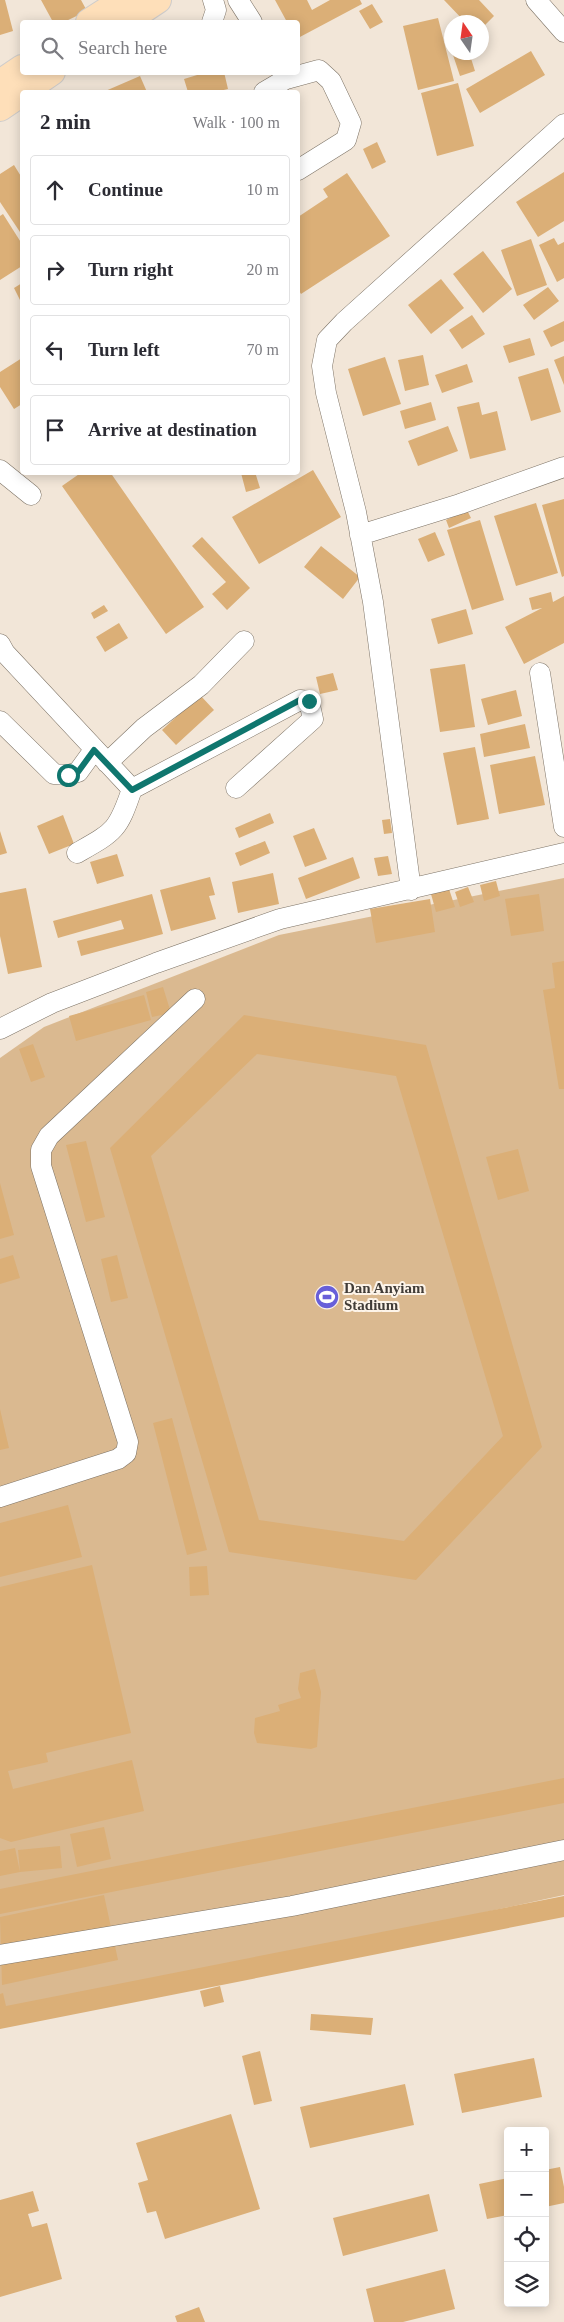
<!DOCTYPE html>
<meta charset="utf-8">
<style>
body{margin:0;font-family:"Times New Roman",serif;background:#f2f2f3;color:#2b2b33}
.controls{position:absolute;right:15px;bottom:15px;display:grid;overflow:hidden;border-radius:5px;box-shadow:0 2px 12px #0003}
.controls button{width:45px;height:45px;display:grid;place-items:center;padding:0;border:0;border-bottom:1px solid #e1e1e2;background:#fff;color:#2b2b33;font:25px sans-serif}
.compass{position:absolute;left:444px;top:15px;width:45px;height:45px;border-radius:50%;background:#fff;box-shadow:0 2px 12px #0003;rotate:347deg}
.stop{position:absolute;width:15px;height:15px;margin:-11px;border:4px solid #0f766e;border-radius:50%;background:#fff}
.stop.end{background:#0f766e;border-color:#fff;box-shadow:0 1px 5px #0008}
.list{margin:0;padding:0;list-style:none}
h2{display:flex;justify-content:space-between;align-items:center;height:65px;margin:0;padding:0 20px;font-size:21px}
h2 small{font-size:16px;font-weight:400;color:#7c7c81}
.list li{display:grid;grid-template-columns:32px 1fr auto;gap:15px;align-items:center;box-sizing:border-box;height:70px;margin:0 10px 10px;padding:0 10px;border:1px solid #e1e1e2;border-radius:5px}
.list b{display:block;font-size:19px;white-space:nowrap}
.list em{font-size:16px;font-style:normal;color:#7c7c81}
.icon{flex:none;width:28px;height:28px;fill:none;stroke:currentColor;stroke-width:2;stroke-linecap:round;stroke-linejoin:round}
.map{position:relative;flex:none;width:564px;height:2322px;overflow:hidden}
.search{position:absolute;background:#fff;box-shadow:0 2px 12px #0003;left:20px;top:20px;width:280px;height:55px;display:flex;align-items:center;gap:12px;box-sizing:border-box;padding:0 18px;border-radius:5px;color:#7c7c81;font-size:19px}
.panel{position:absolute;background:#fff;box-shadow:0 2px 12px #0003;left:20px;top:90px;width:280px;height:385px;border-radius:5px}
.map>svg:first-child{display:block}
</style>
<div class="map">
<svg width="564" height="2322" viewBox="0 0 564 2322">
<rect width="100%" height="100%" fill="#f2e6d8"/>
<path fill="#dab990" d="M564 878V1895L0 2019V1058L44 1027 279 935Z"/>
<path fill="#dbaf77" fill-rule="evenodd" d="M0 0H5L13 31 0 35Z
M41 0H81L87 11 64 22H53Z
M275 0H307L312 10 330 0H360L362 4 298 38V22H287Z
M444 0H479L494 16 482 28V22H465Z
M372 4 383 22 370 29 359 11Z
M438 18 454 81 418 90 403 26Z
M452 37V50H451L447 38Z
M531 51 545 75 480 113 466 89Z
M452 52H469L475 71 460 76Z
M207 72H224L228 89 215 92H188L184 79Z
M140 76 147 92H103Z
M458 83 474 146 437 156 421 93Z
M377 142 386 162 372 169 363 149Z
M14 165 22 178V230L20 232 0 202V174Z
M564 172V221L538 237 516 202Z
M347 173 390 236 301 294 298 289V217L328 197 323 189Z
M3 214 22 244V266L0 280V216Z
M554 238 558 245 564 242V278L557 282 539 245Z
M531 239 547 285 517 296 501 250Z
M483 251 512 289 483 313 453 274Z
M441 279 464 308 431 334 408 305Z
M22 283V304L14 288Z
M548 287 559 301 534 320 523 305Z
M472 315 485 334 462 349 449 330Z
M564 321V341L551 347 543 331Z
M530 338 535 355 509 363 503 346Z
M423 355 429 385 405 391 398 360Z
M564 356V385L554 360Z
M385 357 401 404 363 416 348 369Z
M22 358V404L14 409 0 387V372Z
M467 364 473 382 442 393 435 375Z
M548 368 561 412 531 421 518 377Z
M431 402 436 420 405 429 400 411Z
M479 402 482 415 497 411 506 450 470 459 457 407Z
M448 426 458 451 418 466 408 441Z
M313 470 341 517 259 564 232 517Z
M82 472H110L204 607 166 634 62 486Z
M243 472H255L260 488 246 492 241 473Z
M564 499V576L562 577 542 505Z
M536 503 558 573 516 586 494 516Z
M467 510 471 518 449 528 446 520Z
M480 520 504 600 472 610 447 530Z
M435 532 445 555 428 562 418 539Z
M202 537 250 588 227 610 212 594 226 582 192 546Z
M321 546 360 577 343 599 304 567Z
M551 592 553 602 564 596V643L524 664 505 627 542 608 532 610 529 598Z
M104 605 108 611 94 619 91 613Z
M466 609 473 634 438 644 431 619Z
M119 623 128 638 105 652 96 637Z
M465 664 475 727 440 732 430 669Z
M333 673 338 690 320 694 316 677Z
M516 690 522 716 488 725 481 699Z
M200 695 214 710 176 745 162 730Z
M525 724 530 748 484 757 480 734Z
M475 747 489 819 457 825 443 753Z
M535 756 545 805 499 814 490 765Z
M270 813 274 823 239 838 235 828Z
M63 815 74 844 49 854 37 826Z
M390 819 392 833 384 834 382 820Z
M314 828 327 859 305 867 293 836Z
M0 831 7 853 0 855Z
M265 841 270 853 240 866 235 853Z
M117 854 124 876 97 884 90 862Z
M388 856 392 874 378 876 374 858Z
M353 857 360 878 306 899 298 878Z
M273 873 279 904 238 913 232 882Z
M210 877 215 895 209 896 216 919 171 931 160 890Z
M496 881 500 896 484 901 480 885Z
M468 887 474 902 460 907 455 892Z
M26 888 42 967 8 974 0 936V893Z
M449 889 455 907 436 912 431 894Z
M152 894 163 934 81 956 77 941 124 929 121 920 58 938 53 921Z
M539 894 544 931 511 936 505 899Z
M430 899 435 932 376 943 370 909Z
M564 961V1089H559L543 990 555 988 552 963Z
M163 987 171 1013 152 1017 146 992Z
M144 995 151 1020 76 1041 69 1016Z
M244 1015 426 1045 542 1447 416 1580 229 1552 110 1148ZM257 1054 396 1076 503 1436 404 1541 259 1520 151 1156Z
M33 1044 45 1077 31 1082 19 1049Z
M86 1141 105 1217 86 1222 66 1145Z
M518 1149 529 1191 498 1200 486 1157Z
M0 1183 14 1235 0 1239Z
M13 1255 20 1278 0 1284V1259Z
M117 1255 128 1298 111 1302 101 1259Z
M0 1409 9 1448 0 1450Z
M172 1418 207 1550 187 1555 153 1423Z
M68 1505 82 1557 0 1577V1523Z
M92 1565 131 1733 46 1753 48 1762 8 1771 13 1789 132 1760 144 1811 11 1842 0 1838V1587Z
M207 1566 209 1595 190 1596 189 1567Z
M315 1669 321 1692 317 1747 311 1749 257 1743 254 1733 255 1718 280 1711 278 1705 301 1698 298 1689 300 1673Z
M564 1778V1803L0 1914V1889Z
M104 1827 111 1859 77 1867 70 1834Z
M60 1846 62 1868 20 1872 18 1850Z
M15 1848 20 1872 0 1876V1851Z
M104 1895 118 1960 2 1985 0 1917Z
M564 1896V1917L0 2029V1994L3 1993 6 2006Z
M220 1986 224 2002 204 2007 200 1991Z
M311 2014 373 2018 371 2035 310 2030Z
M260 2051 272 2101 254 2105 242 2056Z
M534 2058 542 2097 462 2113 454 2074Z
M405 2084 414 2125 310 2148 300 2107Z
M231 2114 260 2209 165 2239 156 2211 147 2213 138 2183 148 2180 136 2143Z
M560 2167 564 2187V2203L545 2207V2170Z
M508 2178V2215L487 2219 479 2184Z
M33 2191 39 2211 28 2214 32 2227 47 2223 62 2279 0 2297V2200Z
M429 2194 438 2231 343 2256 333 2218Z
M445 2269 455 2309 403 2322H374L366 2289Z
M199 2307 205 2322H177L175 2316Z"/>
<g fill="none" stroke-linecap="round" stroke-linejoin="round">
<g stroke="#7d7366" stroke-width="21">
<path id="minor" d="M238 0 252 22
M536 0 564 32
M212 22 216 10 213 0
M264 92 286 79 319 70 331 81 351 123 346 140 298 170
M0 470 31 495
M360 535 460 504 564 467
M0 644 5 653 132 789 300 700 309 701 313 719 236 788
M540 673 564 827
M0 721 54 774 68 775 78 772 94 750
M107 763 144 728 201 685 244 641
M77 853C114 832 118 831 132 789
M411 890 373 602 356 512 326 393 322 366 327 340 344 322 564 124
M0 1029 52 1003 156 963 280 919 564 853
M0 1497 118 1459 126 1453 128 1442 41 1166V1150L49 1136 195 999
M0 1955 292 1906 564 1850"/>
</g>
<g stroke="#cecccb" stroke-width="28">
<path id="major" d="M89 22 123 0
M125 22 158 0
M0 83 22 68
M23 92 52 72
M0 108 22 93"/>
</g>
<use href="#minor" stroke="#fff" stroke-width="20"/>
<use href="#major" stroke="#fedfb9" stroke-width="26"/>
</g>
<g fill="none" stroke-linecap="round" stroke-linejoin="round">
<path stroke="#0f766e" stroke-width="6" d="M68 775 78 772 94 750 132 790 300 700 309 701"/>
</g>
<defs>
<g id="stadium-disc" transform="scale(1.25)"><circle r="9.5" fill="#685fd9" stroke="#fdf4e9"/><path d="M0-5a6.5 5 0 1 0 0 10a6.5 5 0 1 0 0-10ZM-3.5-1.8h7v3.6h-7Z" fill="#fff"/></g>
</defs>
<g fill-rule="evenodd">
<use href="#stadium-disc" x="327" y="1297"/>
</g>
<g text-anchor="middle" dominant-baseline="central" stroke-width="4" stroke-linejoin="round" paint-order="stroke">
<g font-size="15" font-weight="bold" fill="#413c37" stroke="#fdf4e9" text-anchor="start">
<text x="344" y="1288">Dan Anyiam<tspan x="344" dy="17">Stadium</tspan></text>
</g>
</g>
</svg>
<div class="controls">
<button>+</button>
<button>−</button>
<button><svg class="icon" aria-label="locate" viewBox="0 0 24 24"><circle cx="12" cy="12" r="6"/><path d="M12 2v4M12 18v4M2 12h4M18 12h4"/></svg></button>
<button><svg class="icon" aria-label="layers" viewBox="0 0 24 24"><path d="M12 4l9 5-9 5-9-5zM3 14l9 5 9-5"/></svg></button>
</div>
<svg class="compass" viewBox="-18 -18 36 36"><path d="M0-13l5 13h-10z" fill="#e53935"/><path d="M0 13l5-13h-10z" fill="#7c7c81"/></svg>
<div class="stop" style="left:68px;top:775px"></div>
<div class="stop end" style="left:309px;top:701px"></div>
<div class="search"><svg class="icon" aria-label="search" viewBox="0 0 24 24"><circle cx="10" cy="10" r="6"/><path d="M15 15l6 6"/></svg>Search here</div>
<section class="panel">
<h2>2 min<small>Walk · 100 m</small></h2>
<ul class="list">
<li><svg class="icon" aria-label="ahead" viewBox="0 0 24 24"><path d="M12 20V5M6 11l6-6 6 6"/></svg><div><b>Continue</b></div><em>10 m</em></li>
<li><svg class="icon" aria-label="right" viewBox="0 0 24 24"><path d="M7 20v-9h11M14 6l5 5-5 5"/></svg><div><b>Turn right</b></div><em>20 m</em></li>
<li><svg class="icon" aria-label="left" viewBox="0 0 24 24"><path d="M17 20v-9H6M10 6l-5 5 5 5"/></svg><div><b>Turn left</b></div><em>70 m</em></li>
<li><svg class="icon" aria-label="arrive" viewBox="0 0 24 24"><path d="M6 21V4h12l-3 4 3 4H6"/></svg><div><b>Arrive at destination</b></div></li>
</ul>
</section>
</div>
